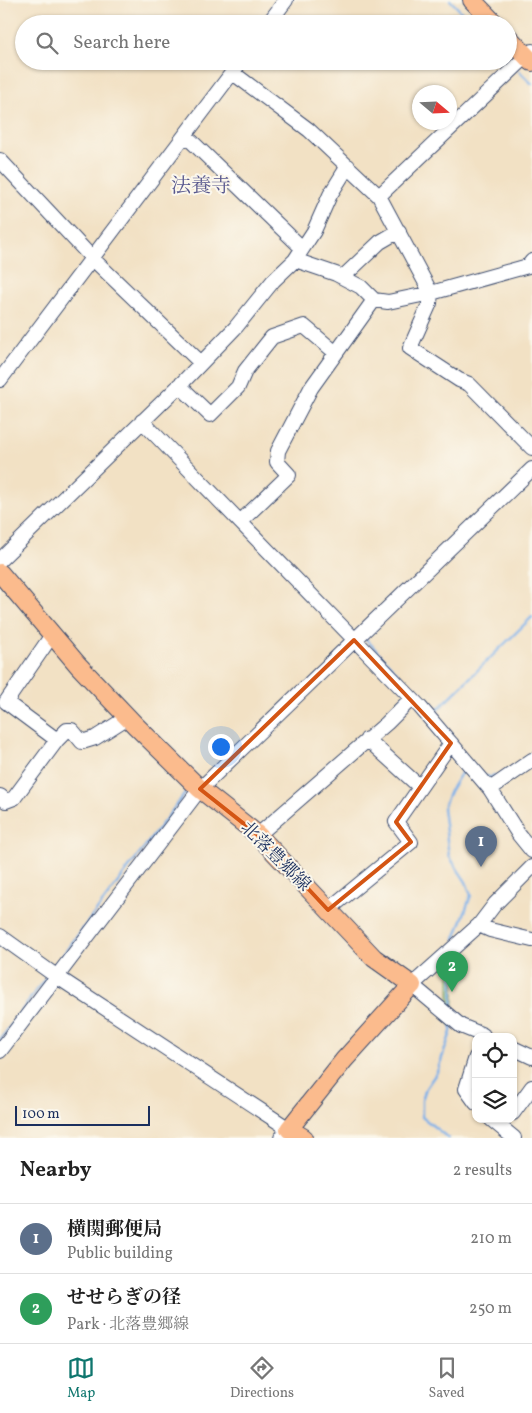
<!DOCTYPE html>
<meta charset="utf-8">
<style>
body{margin:0;font-family:Vollkorn,"Noto Serif JP",serif;background:#f2f2f2;color:#222}
.controls{position:absolute;right:15px;bottom:15px;display:grid;overflow:hidden;border-radius:10px;box-shadow:0 1px 4px #0004}
.controls button{width:45px;height:45px;display:grid;place-items:center;padding:0;border:0;border-bottom:1px solid #e0e0e0;background:#fff;color:#222;font:25px sans-serif}
.compass{position:absolute;left:412px;top:85px;width:45px;height:45px;border-radius:50%;background:#fff;box-shadow:0 1px 4px #0004;rotate:109deg}
.scale{position:absolute;left:15px;bottom:12px;width:135px;box-sizing:border-box;padding-left:5px;border:2px solid #1b2f5e;border-top:0;font-size:14px;line-height:18px;white-space:nowrap;color:#1b2f5e;-webkit-text-stroke:4px #fbf7ec;paint-order:stroke}
.you{position:absolute;left:220px;top:746px;width:18px;height:18px;margin:-12px;border:4px solid #fff;border-radius:50%;background:#1a73e8;box-shadow:0 0 0 8px #1a73e833}
.badge{display:grid;place-items:center;width:32px;height:32px;border-radius:50%;background:#0f766e;color:#fff;font-size:16px;font-weight:700}
.pin{position:absolute;translate:-50% -41px;filter:drop-shadow(0 1px 2px #0008)}
.pin::after{content:'';position:absolute;top:26px;width:18px;height:15px;background:inherit;clip-path:polygon(0 0,100% 0,50% 100%)}
.list{margin:0;padding:0;list-style:none}
h2{display:flex;justify-content:space-between;align-items:center;height:65px;margin:0;padding:0 20px;font-size:21px}
h2 small{font-size:16px;font-weight:400;color:#767676}
.list li{display:grid;grid-template-columns:32px 1fr auto;gap:15px;align-items:center;box-sizing:border-box;height:70px;padding:0 20px;border-top:1px solid #e0e0e0}
.list b{display:block;font-size:19px;white-space:nowrap}
.list p{margin:0;font-size:16px;white-space:nowrap;color:#767676}
.list em{font-size:16px;font-style:normal;color:#767676}
.icon{flex:none;width:28px;height:28px;fill:none;stroke:currentColor;stroke-width:2;stroke-linecap:round;stroke-linejoin:round}
.map{position:relative;flex:none;width:532px;height:1138px;overflow:hidden}
.search{position:absolute;background:#fff;box-shadow:0 1px 4px #0004;left:15px;right:15px;top:15px;height:55px;display:flex;align-items:center;gap:12px;box-sizing:border-box;padding:0 18px;border-radius:28px;color:#767676;font-size:19px}
.sheet{height:205px;background:#fff}
nav{display:flex;justify-content:space-around;align-items:center;box-sizing:border-box;height:70px;border-top:1px solid #e0e0e0;background:#fff;font-size:14px;color:#767676}
nav a{display:grid;justify-items:center;gap:2px}
nav .on{color:#0f766e}
.map>svg:first-child{display:block}
</style>
<div class="map">
<svg width="532" height="1138" viewBox="0 0 532 1138">
<rect width="100%" height="100%" fill="#fbf7ec"/>
<filter id="ink" filterUnits="userSpaceOnUse"><feTurbulence type="fractalNoise" baseFrequency=".02" numOctaves="2"/><feDisplacementMap in="SourceGraphic" scale="10" xChannelSelector="R" yChannelSelector="G"/><feConvolveMatrix kernelMatrix="1 2 1 2 8 2 1 2 1" color-interpolation-filters="sRGB"/></filter>
<filter id="wash" filterUnits="userSpaceOnUse"><feTurbulence type="fractalNoise" baseFrequency=".0096" numOctaves="4" result="noise"/><feDisplacementMap in="SourceGraphic" scale="20" xChannelSelector="R" yChannelSelector="G"/><feGaussianBlur stdDeviation="1.12" result="paint"/><feColorMatrix in="noise" values="0 0 0 0 0 0 0 0 0 0 0 0 0 0 0 0 0 1.4 0 .05"/><feComposite in="paint" operator="in"/></filter>
<g filter="url(#wash)">
<rect width="100%" height="100%" fill="#f2e1c4"/>
<path fill="#abca71" stroke="#637c68" d="M456 954 453 1026 449 1024V960Z"/>
<g fill="none" stroke-linecap="round" stroke-linejoin="round">
<path stroke="#7bb0e9" stroke-width="2.5" d="M450 0 473 24
M519 71 532 84
M365 638 416 693
M433 714 532 617
M487 776 489 778 494 775
M455 939 471 895 466 882 449 856 443 808 450 791 465 767
M53 968 187 791 192 790
M452 1011 453 954
M0 1040 47 976
M448 1138 422 1117V1100L426 1088 437 1072 451 1032 452 1024"/>
</g>
</g>
<g filter="url(#ink)">
<g fill="none" stroke-linecap="round" stroke-linejoin="round">
<g stroke="#3b4a6d" stroke-width="16">
<path id="minor" d="M268 24 286 0
M233 73 309 130 379 196 431 293 430 303 410 348 459 380 469 384 532 448
M186 136 302 248
M0 160 93 259 201 363
M379 196 532 51
M295 260 336 274 361 287 374 300 388 302 431 293 528 266 532 261
M343 277 380 242 399 231
M0 380 241 61
M179 385 210 415 238 387 245 371 272 337 304 326 336 353
M142 421 420 707 490 789 519 835 532 851
M240 522 289 475 277 462 278 451 311 388 374 300
M0 560 181 384 236 327 273 281 295 260 314 231 330 195 348 166
M367 739 420 787
M57 740 67 730H72L82 742 95 738 128 717
M490 789 532 760
M0 796 6 801 14 798 57 740 6 702 52 635
M258 835 387 723 411 699
M328 910 411 842 396 822 451 743
M479 925 490 930 532 940
M0 936 56 976 289 1129 281 1138
M482 1037 483 1035 461 1026 412 985 479 925 495 904 532 867
M513 1048 532 1057
M0 1051 200 789 532 469
M476 1057 466 1089 476 1103
M513 1113 532 1087
M491 1119 514 1138"/>
</g>
<g stroke="#3b4a6d" stroke-width="20">
<path id="major" d="M472 0 495 24
M508 37 532 62
M0 573 78 665 135 725 200 789 258 835 374 958 412 985 344 1060 289 1129 304 1138"/>
</g>
<use href="#minor" stroke="#fff" stroke-width="14"/>
<use href="#major" stroke="#fbbb8d" stroke-width="18"/>
</g>
</g>
<path fill="none" stroke="#d45514" stroke-width="4" stroke-linejoin="round" d="M354 640 451 743 396 822 411 842 328 910 258 835 200 789Z"/>
<g text-anchor="middle" dominant-baseline="central" stroke-width="4" stroke-linejoin="round" paint-order="stroke">
<g font-size="18" fill="#1b2f5e" stroke="#fbf7ec">
<text transform="translate(275 857) rotate(45)">北落豊郷線</text>
</g>
<g font-size="20" fill="#58588e" stroke="#fbf7ec">
<text x="201" y="187">法養寺</text>
</g>
</g>
</svg>
<div class="controls">
<button><svg class="icon" aria-label="locate" viewBox="0 0 24 24"><circle cx="12" cy="12" r="6"/><path d="M12 2v4M12 18v4M2 12h4M18 12h4"/></svg></button>
<button><svg class="icon" aria-label="layers" viewBox="0 0 24 24"><path d="M12 4l9 5-9 5-9-5zM3 14l9 5 9-5"/></svg></button>
</div>
<svg class="compass" viewBox="-18 -18 36 36"><path d="M0-13l5 13h-10z" fill="#e53935"/><path d="M0 13l5-13h-10z" fill="#767676"/></svg>
<div class="scale">100 m</div>
<div class="you"></div>
<div class="pin badge" style="left:481px;top:867px;background:#5c6f8a">1</div>
<div class="pin badge" style="left:452px;top:992px;background:#2e9e5b">2</div>
<div class="search"><svg class="icon" aria-label="search" viewBox="0 0 24 24"><circle cx="10" cy="10" r="6"/><path d="M15 15l6 6"/></svg>Search here</div>
</div>
<section class="sheet">
<h2>Nearby<small>2 results</small></h2>
<ul class="list">
<li><span class="badge" style="background:#5c6f8a">1</span><div><b>横関郵便局</b><p>Public building</p></div><em>210 m</em></li>
<li><span class="badge" style="background:#2e9e5b">2</span><div><b>せせらぎの径</b><p>Park · 北落豊郷線</p></div><em>250 m</em></li>
</ul>
</section>
<nav>
<a class="on"><svg class="icon" aria-label="map" viewBox="0 0 24 24"><path d="M3 6l6-2 6 2 6-2v14l-6 2-6-2-6 2zM9 4v14M15 6v14"/></svg>Map</a>
<a><svg class="icon" aria-label="directions" viewBox="0 0 24 24"><path d="M12 3l9 9-9 9-9-9zM9 14v-3h6M13 9l2 2-2 2"/></svg>Directions</a>
<a><svg class="icon" aria-label="saved" viewBox="0 0 24 24"><path d="M7 4h10v16l-5-4-5 4z"/></svg>Saved</a>
</nav>
